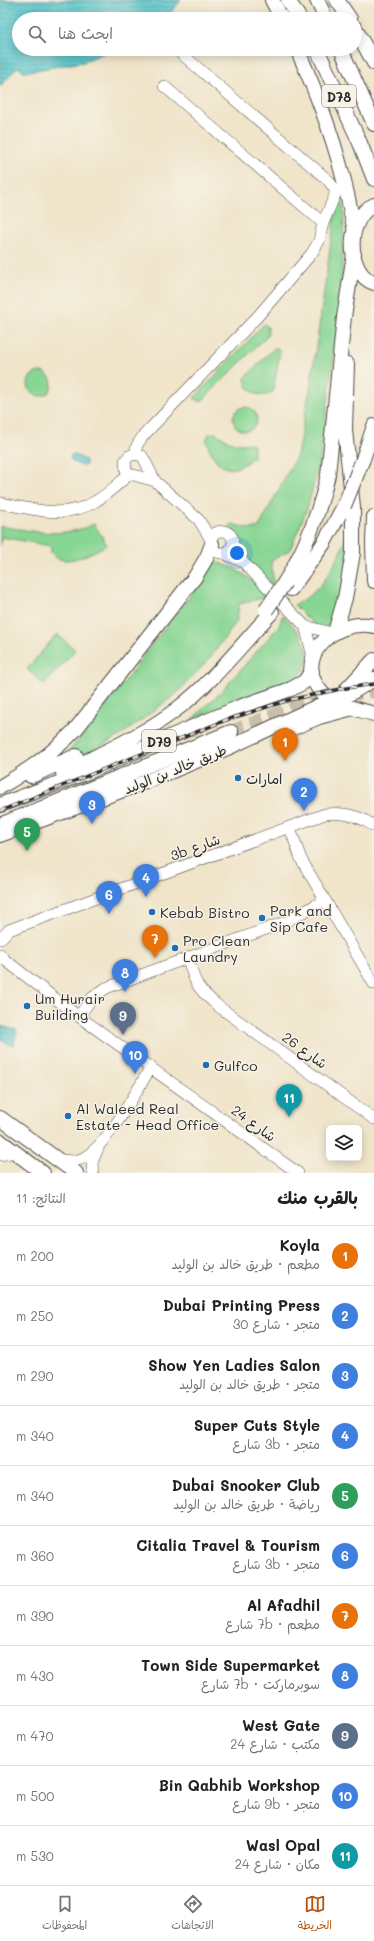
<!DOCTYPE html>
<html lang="ar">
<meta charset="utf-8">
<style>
body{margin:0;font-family:Mali,"Playpen Sans Arabic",sans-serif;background:#f6f6f6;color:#202124;direction:rtl}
.controls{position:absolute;right:12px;bottom:12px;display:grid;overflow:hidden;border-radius:6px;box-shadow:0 2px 10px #0003}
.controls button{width:36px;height:36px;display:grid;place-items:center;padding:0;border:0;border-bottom:1px solid #e0e0e0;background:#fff;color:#202124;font:20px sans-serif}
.you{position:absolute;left:237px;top:553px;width:14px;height:14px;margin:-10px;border:3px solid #fff;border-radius:50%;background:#1a73e8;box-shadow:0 0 0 6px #1a73e833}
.badge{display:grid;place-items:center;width:26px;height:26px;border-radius:50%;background:#b45309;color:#fff;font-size:13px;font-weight:700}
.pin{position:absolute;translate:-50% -33px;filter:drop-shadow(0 1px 2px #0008)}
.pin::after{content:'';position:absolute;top:21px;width:14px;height:12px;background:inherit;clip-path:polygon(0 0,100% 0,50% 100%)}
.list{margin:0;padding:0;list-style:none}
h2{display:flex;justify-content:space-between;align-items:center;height:52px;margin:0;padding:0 16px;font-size:17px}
h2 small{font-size:13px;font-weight:400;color:#757577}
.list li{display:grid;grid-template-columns:26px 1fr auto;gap:12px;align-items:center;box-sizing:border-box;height:60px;padding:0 16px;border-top:1px solid #e0e0e0}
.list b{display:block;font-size:15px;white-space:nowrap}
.list p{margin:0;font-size:13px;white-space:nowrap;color:#757577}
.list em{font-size:13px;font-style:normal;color:#757577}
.icon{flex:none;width:22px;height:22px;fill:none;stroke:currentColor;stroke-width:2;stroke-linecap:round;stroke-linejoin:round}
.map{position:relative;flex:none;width:374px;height:1173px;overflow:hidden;direction:ltr}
.search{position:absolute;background:#fff;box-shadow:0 2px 10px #0003;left:12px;right:12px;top:12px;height:44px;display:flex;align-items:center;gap:10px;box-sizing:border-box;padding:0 14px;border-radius:22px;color:#757577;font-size:15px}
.sheet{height:712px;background:#fff}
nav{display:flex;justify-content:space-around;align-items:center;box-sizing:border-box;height:56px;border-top:1px solid #e0e0e0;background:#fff;font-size:11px;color:#757577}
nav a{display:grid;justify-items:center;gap:2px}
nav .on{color:#b45309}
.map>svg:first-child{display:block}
</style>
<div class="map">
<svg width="374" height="1173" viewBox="0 0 374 1173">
<defs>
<pattern id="water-rules" width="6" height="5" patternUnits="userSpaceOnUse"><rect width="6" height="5" fill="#57c5cb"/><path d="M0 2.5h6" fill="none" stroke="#4ca9ae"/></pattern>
</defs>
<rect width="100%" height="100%" fill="#f7f3e8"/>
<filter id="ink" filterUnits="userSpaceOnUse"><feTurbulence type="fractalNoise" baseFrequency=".025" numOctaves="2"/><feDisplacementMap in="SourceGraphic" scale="8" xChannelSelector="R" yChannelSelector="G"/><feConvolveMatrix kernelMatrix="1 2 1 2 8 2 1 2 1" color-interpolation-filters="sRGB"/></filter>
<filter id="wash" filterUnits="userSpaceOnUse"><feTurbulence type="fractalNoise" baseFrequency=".012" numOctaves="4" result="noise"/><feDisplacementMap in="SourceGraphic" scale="16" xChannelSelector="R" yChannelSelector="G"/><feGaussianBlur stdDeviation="0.9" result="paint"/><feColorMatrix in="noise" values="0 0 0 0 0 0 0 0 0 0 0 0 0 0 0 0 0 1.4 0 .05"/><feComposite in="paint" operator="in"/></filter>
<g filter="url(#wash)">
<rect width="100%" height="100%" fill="#f0e4c9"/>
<path fill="#88d694" stroke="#5a8060" d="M338 193 341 194 344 214 341 303 320 461 307 509 290 550 271 561 274 587 253 567 244 555 240 538 229 526 231 524 251 529 259 527 297 455 310 389Z
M264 324 268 327V335L202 401H198L194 398Z
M274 348H277L280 351 273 392C261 400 246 392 245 378Z
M28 384a12 12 0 1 1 24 0a12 12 0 1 1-24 0Z
M233 419a12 12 0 1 1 24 0a12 12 0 1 1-24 0Z
M216 433C228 441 236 446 250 443L254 445 253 457C229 480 215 466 206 440L209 434Z
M94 524 107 545C91 552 65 570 51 553V546L2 537 0 546V526C32 531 64 539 94 524Z
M350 526 349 573 330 630 316 627 294 605C326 591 339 557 350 526Z
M215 562C237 567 251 579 268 594L266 597 239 604 237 621 210 658 176 694 120 736 73 760H60C92 728 118 690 145 654 168 623 193 594 215 562Z
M283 615C296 629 314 646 305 667 303 671 300 676 297 679 284 690 252 693 236 699 220 705 205 715 189 722L222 691 279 626Z
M57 634 75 650 44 685 27 669Z"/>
<path fill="url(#water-rules)" stroke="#41787b" d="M0 0H181L166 19H19V49H113L83 62 25 72 17 67 0 87Z
M72 454 86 460V465L82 466 73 462 70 457Z
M0 1026 17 1030 14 1045 8 1044 0 1038Z"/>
</g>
<g filter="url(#ink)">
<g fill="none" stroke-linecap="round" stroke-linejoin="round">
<path stroke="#c9bfa9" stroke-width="14" stroke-dasharray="14 7" stroke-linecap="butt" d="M347 695 374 691
M231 732 298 706 326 698"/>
<g stroke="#494743" stroke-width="12">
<path id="minor" d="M164 86 323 223
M135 454 137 445 143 436 258 316 312 253 319 241 323 223 335 195V190L329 181 176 49
M135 454 142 456 144 459 155 481 130 474 126 470 125 461 129 456Z
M155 481 199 520 211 540
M0 503C32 509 66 520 96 501 108 494 119 483 130 474
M211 542a11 11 0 1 1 22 0a11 11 0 1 1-22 0Z
M223 553 243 562 305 626 313 657
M305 626 332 633
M290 828 301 859 374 984
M0 939 9 930 325 814C343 812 359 815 374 826
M0 954 5 960 74 1013 298 1173
M188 958C195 985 197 988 218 1006L374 1119
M79 1016 92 998 106 988 285 922 325 900
M0 1155 15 1152
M56 1159C63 1160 71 1162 78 1160 104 1153 137 1090 151 1067
M93 1173 92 1163 99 1146"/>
</g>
<g stroke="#494743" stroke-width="16">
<path id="major" d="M272 0 282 19
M288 0 300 19
M317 0 326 19
M337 0 350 19
M355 28 374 63
M297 49C315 89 331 130 342 173 347 191 350 209 354 227
M317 49 360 143 374 179
M341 49 374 124
M374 205C345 218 346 273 374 283
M363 459 374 426
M374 517 373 542 374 581
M285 582C306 549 319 513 328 475L344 317 354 254
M291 589 324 543 344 506
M374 626C333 617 288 661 325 696 337 707 359 709 374 714
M335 632 345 598 353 553V507L345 430 347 364
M346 690 374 660
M293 728 319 717 353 708
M63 773C101 753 142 736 177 709 213 682 241 645 272 612
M31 776 76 756
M0 787C28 771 52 754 75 730L195 577 207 557 212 544
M0 805 90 771 242 706 291 689 304 682 312 671
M0 825 231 732
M0 835 148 781 232 746 331 700 346 696 374 679
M0 1118 76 1173
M0 1141 43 1173"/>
</g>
<use href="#minor" stroke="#fff" stroke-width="11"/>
<use href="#major" stroke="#fff" stroke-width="14"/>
<g stroke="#2b2b2b" stroke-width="3.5">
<path id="rail" d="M0 811 226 720 289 700 340 689 374 684"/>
</g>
<use href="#rail" stroke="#f7f3e8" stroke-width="2" stroke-dasharray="6" stroke-linecap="butt"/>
<g stroke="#494743" stroke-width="16" stroke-linecap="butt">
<path id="major-bridge" d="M344 506 363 459
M266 610 285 582"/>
</g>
<use href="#major-bridge" stroke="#fff" stroke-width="14"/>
</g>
</g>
<g fill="#1f6fb2" stroke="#f7f3e8" stroke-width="1.5">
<circle cx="238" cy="778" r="4"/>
<circle cx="152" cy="912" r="4"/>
<circle cx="262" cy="918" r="4"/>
<circle cx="175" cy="948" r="4"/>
<circle cx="27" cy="1006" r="4"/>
<circle cx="206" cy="1065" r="4"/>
<circle cx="68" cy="1116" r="4"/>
</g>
<g text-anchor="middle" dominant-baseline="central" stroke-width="3" stroke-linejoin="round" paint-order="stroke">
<g fill="#f7f3e8" stroke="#686764" stroke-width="1">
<rect x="322" y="85" width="34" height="22" rx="3"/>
<rect x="142" y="730" width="34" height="22" rx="3"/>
</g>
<g font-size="13" font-weight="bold" fill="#2b2b2b">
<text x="339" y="96">D78</text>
<text x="159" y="741">D79</text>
</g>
<g font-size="14" fill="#2b2b2b" stroke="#f7f3e8">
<text transform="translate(175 769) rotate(-22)">طريق خالد بن الوليد</text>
<text transform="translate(195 847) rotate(-20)">3b شارع</text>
<text transform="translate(305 1050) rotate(36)">شارع 26</text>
<text transform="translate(254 1123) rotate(36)">شارع 24</text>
</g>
<g font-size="14" fill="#2b2b2b" stroke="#f7f3e8" text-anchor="start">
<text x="246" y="778">امارات</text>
<text x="270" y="910">Park and<tspan x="270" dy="16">Sip Cafe</tspan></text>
<text x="160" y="912">Kebab Bistro</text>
<text x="183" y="940">Pro Clean<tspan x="183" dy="16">Laundry</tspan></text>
<text x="35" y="998">Um Hurair<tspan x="35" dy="16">Building</tspan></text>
<text x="214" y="1065">Gulfco</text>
<text x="76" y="1108">Al Waleed Real<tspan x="76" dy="16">Estate - Head Office</tspan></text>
</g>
</g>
</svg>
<div class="controls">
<button><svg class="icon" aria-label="layers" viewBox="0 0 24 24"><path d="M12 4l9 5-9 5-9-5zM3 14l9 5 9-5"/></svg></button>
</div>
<div class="you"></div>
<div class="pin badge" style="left:285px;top:761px;background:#e8710a">1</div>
<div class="pin badge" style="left:304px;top:811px;background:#3f7fe0">2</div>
<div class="pin badge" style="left:92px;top:824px;background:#3f7fe0">3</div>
<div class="pin badge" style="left:146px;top:897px;background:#3f7fe0">4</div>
<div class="pin badge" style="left:27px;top:851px;background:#2e9e5b">5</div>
<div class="pin badge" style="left:109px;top:914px;background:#3f7fe0">6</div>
<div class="pin badge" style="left:155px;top:958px;background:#e8710a">7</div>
<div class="pin badge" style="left:125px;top:992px;background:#3f7fe0">8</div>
<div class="pin badge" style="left:123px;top:1035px;background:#5c6f8a">9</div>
<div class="pin badge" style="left:135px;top:1074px;background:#3f7fe0">10</div>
<div class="pin badge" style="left:289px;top:1117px;background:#0f9aa8">11</div>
<div class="search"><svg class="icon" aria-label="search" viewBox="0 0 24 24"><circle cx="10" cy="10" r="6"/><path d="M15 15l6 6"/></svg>ابحث هنا</div>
</div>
<section class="sheet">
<h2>بالقرب منك<small>النتائج: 11</small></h2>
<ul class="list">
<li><span class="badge" style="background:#e8710a">1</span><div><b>Koyla</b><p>مطعم · طريق خالد بن الوليد</p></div><em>200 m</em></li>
<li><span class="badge" style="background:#3f7fe0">2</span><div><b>Dubai Printing Press</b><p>متجر · شارع 30</p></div><em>250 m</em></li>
<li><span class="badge" style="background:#3f7fe0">3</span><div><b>Show Yen Ladies Salon</b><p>متجر · طريق خالد بن الوليد</p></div><em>290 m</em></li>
<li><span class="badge" style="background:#3f7fe0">4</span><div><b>Super Cuts Style</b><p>متجر · 3b شارع</p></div><em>340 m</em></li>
<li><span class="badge" style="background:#2e9e5b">5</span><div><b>Dubai Snooker Club</b><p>رياضة · طريق خالد بن الوليد</p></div><em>340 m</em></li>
<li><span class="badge" style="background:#3f7fe0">6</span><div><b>Citalia Travel &amp; Tourism</b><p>متجر · 3b شارع</p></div><em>360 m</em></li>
<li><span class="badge" style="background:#e8710a">7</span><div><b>Al Afadhil</b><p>مطعم · 7b شارع</p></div><em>390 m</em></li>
<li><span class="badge" style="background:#3f7fe0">8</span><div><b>Town Side Supermarket</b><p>سوبرماركت · 7b شارع</p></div><em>430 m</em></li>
<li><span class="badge" style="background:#5c6f8a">9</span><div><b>West Gate</b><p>مكتب · شارع 24</p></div><em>470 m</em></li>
<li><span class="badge" style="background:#3f7fe0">10</span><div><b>Bin Qabhib Workshop</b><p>متجر · 9b شارع</p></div><em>500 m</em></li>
<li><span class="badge" style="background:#0f9aa8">11</span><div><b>Wasl Opal</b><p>مكان · شارع 24</p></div><em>530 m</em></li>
</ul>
</section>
<nav>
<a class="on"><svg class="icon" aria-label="map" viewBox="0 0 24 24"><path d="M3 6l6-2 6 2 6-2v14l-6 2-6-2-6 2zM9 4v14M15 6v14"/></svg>الخريطة</a>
<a><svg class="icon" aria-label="directions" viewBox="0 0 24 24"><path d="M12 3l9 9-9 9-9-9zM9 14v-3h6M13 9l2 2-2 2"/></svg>الاتجاهات</a>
<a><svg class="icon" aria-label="saved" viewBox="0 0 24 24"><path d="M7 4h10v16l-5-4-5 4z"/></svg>المحفوظات</a>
</nav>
